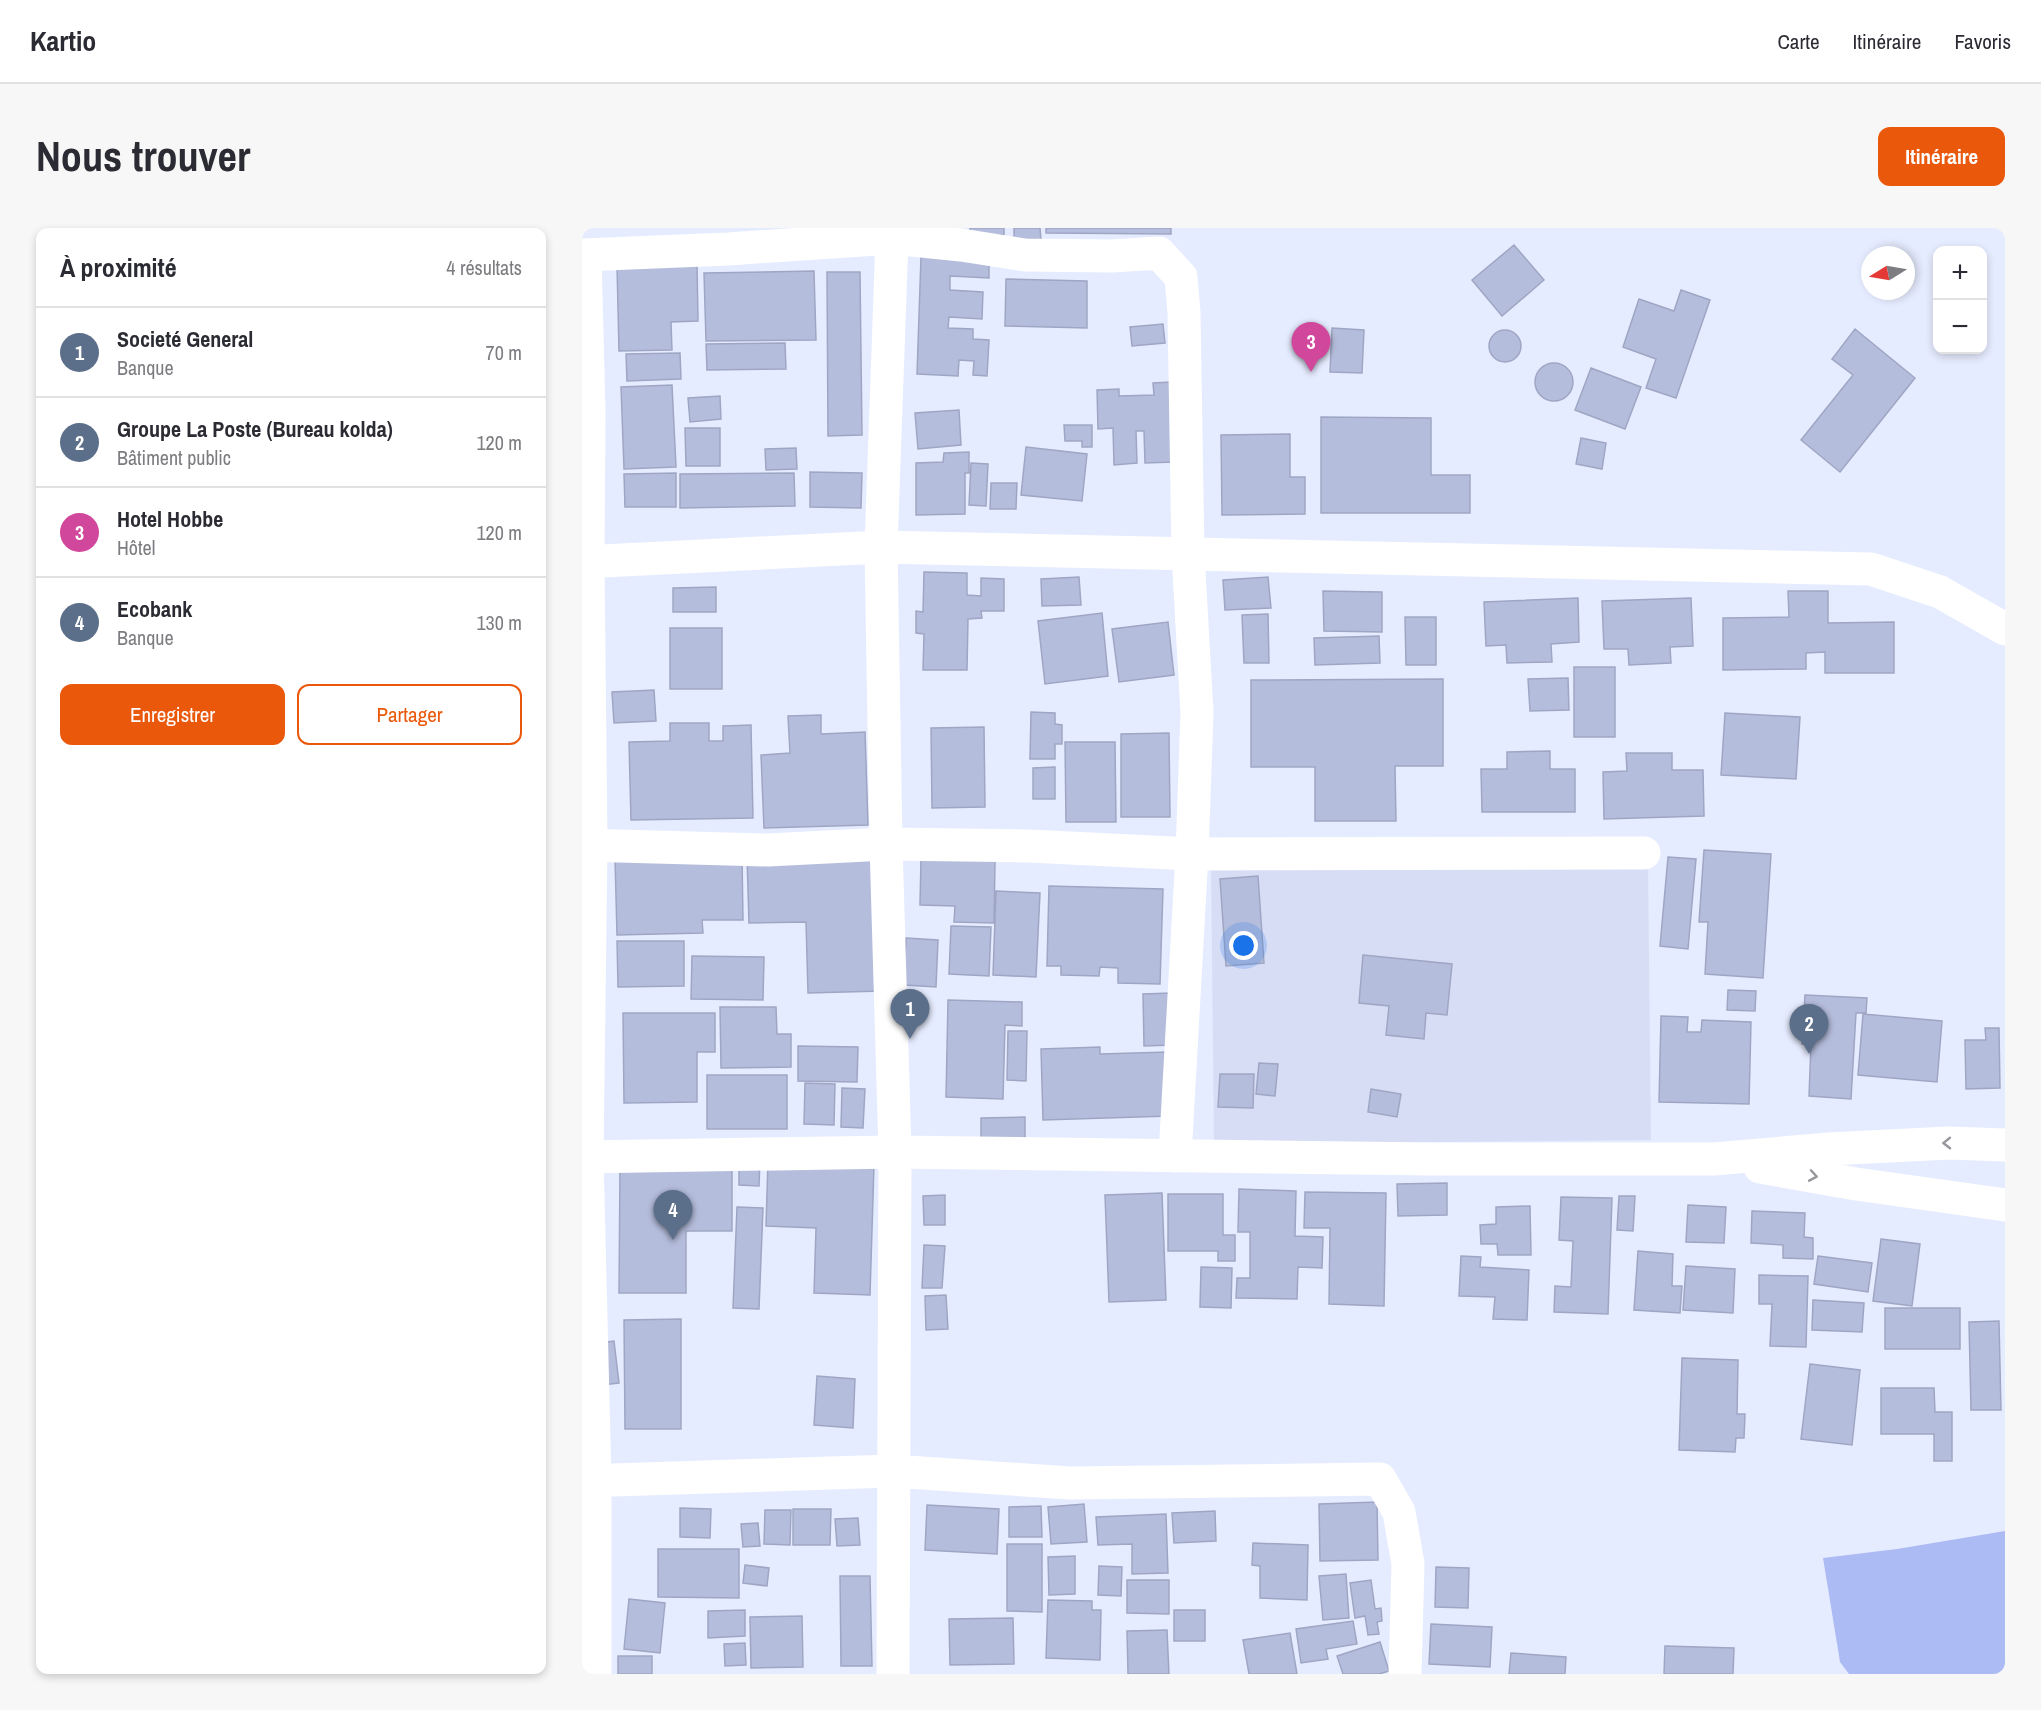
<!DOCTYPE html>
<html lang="fr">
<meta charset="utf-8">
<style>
body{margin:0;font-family:"Archivo Narrow",sans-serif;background:#f7f7f7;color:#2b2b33}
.controls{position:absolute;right:18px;top:18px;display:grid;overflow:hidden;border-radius:12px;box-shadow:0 3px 9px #0003}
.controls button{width:54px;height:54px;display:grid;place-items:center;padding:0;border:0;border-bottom:2px solid #e1e1e2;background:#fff;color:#2b2b33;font:30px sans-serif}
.compass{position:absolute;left:1279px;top:18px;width:54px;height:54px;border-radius:50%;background:#fff;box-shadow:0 3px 9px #0003;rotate:259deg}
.you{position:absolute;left:662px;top:718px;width:21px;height:21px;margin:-15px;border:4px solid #fff;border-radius:50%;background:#1a73e8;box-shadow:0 0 0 9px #1a73e833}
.badge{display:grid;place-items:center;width:39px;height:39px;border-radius:50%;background:#ea580c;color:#fff;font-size:20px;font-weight:700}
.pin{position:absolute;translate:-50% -50px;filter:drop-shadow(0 2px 3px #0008)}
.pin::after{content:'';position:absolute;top:32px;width:21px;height:18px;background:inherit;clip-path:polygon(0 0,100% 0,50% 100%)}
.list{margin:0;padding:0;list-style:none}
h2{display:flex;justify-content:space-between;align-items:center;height:78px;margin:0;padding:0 24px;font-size:26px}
h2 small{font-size:20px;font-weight:400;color:#7c7c81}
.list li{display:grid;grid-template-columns:39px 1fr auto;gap:18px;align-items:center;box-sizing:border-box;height:90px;padding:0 24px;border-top:2px solid #e1e1e2}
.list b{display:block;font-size:22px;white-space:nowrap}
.list p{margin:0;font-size:20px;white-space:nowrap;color:#7c7c81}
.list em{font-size:20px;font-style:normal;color:#7c7c81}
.actions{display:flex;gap:12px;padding:18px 24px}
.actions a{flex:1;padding:14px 0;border:2px solid #ea580c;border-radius:12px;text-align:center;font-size:21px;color:#ea580c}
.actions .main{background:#ea580c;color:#fff}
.map{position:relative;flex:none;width:1423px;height:1446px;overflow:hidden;border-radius:12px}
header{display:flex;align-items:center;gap:36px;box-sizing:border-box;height:84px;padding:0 30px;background:#fff;border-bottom:2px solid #e1e1e2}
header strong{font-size:28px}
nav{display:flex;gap:33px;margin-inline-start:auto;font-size:21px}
.intro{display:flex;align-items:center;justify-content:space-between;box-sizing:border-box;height:144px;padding:0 36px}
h1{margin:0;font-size:42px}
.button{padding:15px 27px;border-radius:12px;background:#ea580c;color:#fff;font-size:21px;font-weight:700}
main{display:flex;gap:36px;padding:0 36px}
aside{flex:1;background:#fff;border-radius:12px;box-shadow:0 3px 9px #0003}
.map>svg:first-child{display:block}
</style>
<header>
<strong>Kartio</strong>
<nav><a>Carte</a><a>Itinéraire</a><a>Favoris</a></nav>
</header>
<div class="intro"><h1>Nous trouver</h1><a class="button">Itinéraire</a></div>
<main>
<aside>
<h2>À proximité<small>4 résultats</small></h2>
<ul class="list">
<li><span class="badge" style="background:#5c6f8a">1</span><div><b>Societé General</b><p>Banque</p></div><em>70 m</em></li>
<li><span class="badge" style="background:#5c6f8a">2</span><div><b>Groupe La Poste (Bureau kolda)</b><p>Bâtiment public</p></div><em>120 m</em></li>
<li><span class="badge" style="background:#d1479c">3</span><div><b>Hotel Hobbe</b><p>Hôtel</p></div><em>120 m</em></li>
<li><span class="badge" style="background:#5c6f8a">4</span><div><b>Ecobank</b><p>Banque</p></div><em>130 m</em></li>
</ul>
<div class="actions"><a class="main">Enregistrer</a><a>Partager</a></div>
</aside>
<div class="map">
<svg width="1423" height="1446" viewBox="0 0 1423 1446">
<rect width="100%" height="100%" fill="#e6ecff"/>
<path fill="#d7ddf5" d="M1066 634 1069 912 632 916 629 638Z"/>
<path fill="#adbbf5" d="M1423 1303V1446H1267L1258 1434 1241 1330 1315 1321Z"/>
<path fill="#b5bddc" stroke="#9fa6c4" stroke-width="1.5" d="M388 0H422V7L388 6Z
M432 0H458L459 12H432Z
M464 0H589V6L464 5Z
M932 17 962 52 920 88 890 52Z
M339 29 407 32V50L368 48V62L401 64 400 91 367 89 366 100 391 101V111L407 112 405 148 391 147 392 133 377 132 376 148 335 146Z
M115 36 116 93 89 94 90 122 37 123 35 38Z
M232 43 234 112 124 113 122 45Z
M245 44H278L280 207 246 208Z
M424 51 505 53V100L423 98Z
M1099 62 1128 72 1094 170 1064 160 1074 131 1041 119 1057 71 1092 83Z
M581 96 583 115 550 118 548 99Z
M750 100 782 102 780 145 748 144Z
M1273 101 1333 150 1258 244 1219 212 1271 147 1250 131Z
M907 118a16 16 0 1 1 32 0a16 16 0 1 1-32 0Z
M203 115 204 141 125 142 124 116Z
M98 125 99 151 45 153 44 126Z
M953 154a19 19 0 1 1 38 0a19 19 0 1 1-38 0Z
M1009 140 1059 159 1043 201 993 182Z
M589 154 593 234 563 235 562 203H554L555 235 532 237 531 200 516 201 515 162 537 161V168L572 167 571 155Z
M90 157 94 239 42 241 39 159Z
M138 168 139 191 108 194 106 170Z
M377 182 379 217 336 221 333 185Z
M739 189 849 190V247H888V285H739Z
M482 197H510V219H500V213H483Z
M103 200H138V238H104Z
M708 206V249H723V286L640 287 639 207Z
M999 210 1024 215 1020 241 994 236Z
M444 219 505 226 500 273 439 267Z
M214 220 215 241 184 242 183 221Z
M387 224V245H383V286L334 287V235L361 234 362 225Z
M389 235 406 236 404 278 387 277Z
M228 244 280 245 279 280 228 279Z
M94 245V279H43L42 246Z
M212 245 213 278 98 280V246Z
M409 255H435L434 281H408Z
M342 344 385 345V367L399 368V350L422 351V383H399L400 390 386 391 385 442H341L342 406 334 405V383L341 384Z
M497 349 499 377 460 378 459 351Z
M686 349 689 380 643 382 641 352Z
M134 359V384H91V360Z
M741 363 800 364V404L742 403Z
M1206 363H1246V395L1312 394V445H1243V424L1224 425V441L1141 442V390L1207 389Z
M996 370 997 414 969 416 970 434 925 435 924 417 904 418 902 374Z
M1109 370 1111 418 1088 419 1089 435 1047 437 1046 421H1022L1020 373Z
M520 385 526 448 463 456 456 393Z
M686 386 687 435H662L660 387Z
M823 389H854V437H824Z
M586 394 592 447 537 454 530 401Z
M88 400H140V461H88Z
M797 408 798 435 733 437 732 410Z
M992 439H1033V509H992Z
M986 450 987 482 948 483 946 451Z
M861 451V538H813L814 593H733V539H669V452Z
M72 462 74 493 32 495 30 464Z
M449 484 473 485V496L480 497V516H473V531H448Z
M1143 485 1218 489 1214 551 1139 547Z
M239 487V506L283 504 286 597 182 600 179 527 208 525 206 488Z
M88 495H127V513H141V498L169 497 171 590 49 592 47 514 88 513Z
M402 499 403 579 350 580 349 500Z
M587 505 588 589H539V506Z
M483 514H533L534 594H484Z
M968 523V541H993V584H900L899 541H925V524Z
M1044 525H1090V542H1121L1122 588 1022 591 1021 544 1045 543Z
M473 539V571H451V540Z
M1122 622 1189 626 1181 750 1123 746 1126 694H1117Z
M297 625 300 763 226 765 224 694 167 695 165 628Z
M160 628 161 692H120L121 705 35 707 33 631Z
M1086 629 1114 631 1106 721 1078 718Z
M339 631 413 633 412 695 372 694 373 678 338 677Z
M676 648 682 735 644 738 638 651Z
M467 658 581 661 578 756 536 755V740L518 739 517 748 479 747V738H465Z
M414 663 458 665 454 749 411 747Z
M369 698 409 699 407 748 367 746Z
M324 710 356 712 354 759 322 757Z
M35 713H102V758L36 759Z
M781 727 870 736 865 787 844 785 842 811 804 807 807 778 777 775Z
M110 728 182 729 181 772 109 771Z
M1146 762 1174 763 1173 783 1145 782Z
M589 765 591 817 562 818 561 766Z
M1223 767 1285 770 1284 785H1274L1269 871 1227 868 1229 816H1220Z
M366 772 440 774V798L423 797 421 871 364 869Z
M138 779H194L195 806H209V839L139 840Z
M41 785H133V824H115V874L42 875Z
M1281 786 1360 793 1355 854 1276 847Z
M1079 788 1106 789 1105 804H1119L1120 792 1169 794 1167 876 1077 874Z
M1403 800H1417L1418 860 1384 861 1383 812H1404Z
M426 803H445L444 853 425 852Z
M216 818 276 819 275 854 216 853Z
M518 819V826L586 824 588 888 461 892 459 821Z
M677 835 696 836 693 868 674 866Z
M638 846H672L671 880 636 879Z
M125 847H205V901H125Z
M223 855 253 856 252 897 222 896Z
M260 860 283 861 281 900 259 899Z
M789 861 819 866 815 889 786 884Z
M443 889V913H399V890Z
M157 931 178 932 177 958 157 957Z
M186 933 292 937 288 1067 232 1065 234 1000 184 998Z
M38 939 150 940V1003H104V1065H37Z
M865 955V987L816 988 815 956Z
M657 961 714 963 713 1008 741 1009 740 1040 716 1039 715 1071 654 1070 655 1050H668V1004H656Z
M723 964 804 965 802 1078 747 1076 748 1000H722Z
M580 965 584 1072 527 1074 523 967Z
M586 966H641V1007H653V1033H636V1023H586Z
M363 967V997H342L341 968Z
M1037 968H1053L1051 1003 1035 1002Z
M979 969 1030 970 1026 1086 972 1084 973 1058 989 1059 991 1013 977 1012Z
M1106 977 1144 979 1142 1015 1104 1014Z
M948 978 949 1027H916L915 1016H899L898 997 914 996V979Z
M155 979 181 980 177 1081 151 1080Z
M1170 983 1223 985 1222 1009 1231 1010V1031L1201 1030V1017L1169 1015Z
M1299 1011 1338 1016 1330 1078 1291 1073Z
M342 1017 363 1018 360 1060H340Z
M1056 1023 1091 1026 1090 1058H1100L1098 1085 1052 1082Z
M879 1028 899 1029 898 1039 947 1042 945 1092 911 1091 913 1069 877 1068Z
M1236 1028 1290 1035 1286 1064 1232 1056Z
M1104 1038 1153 1041 1151 1085 1101 1082Z
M619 1039 650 1040 649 1080 618 1079Z
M1177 1047 1226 1048 1224 1119 1188 1118 1190 1076H1177Z
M364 1067 366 1101 344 1102 343 1068Z
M1231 1072 1282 1075 1280 1104 1230 1102Z
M1303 1080H1378V1121H1303Z
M99 1091V1201H43L42 1092Z
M1417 1093 1419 1182H1389L1387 1094Z
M32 1113 37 1155 20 1157 16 1115Z
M1100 1130 1156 1132 1155 1186H1163L1162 1210H1154L1153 1224 1097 1222Z
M1228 1136 1278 1142 1270 1217 1219 1211Z
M235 1148 273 1151 271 1200 232 1197Z
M1299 1160H1352L1353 1184H1370V1233H1352V1206H1299Z
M795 1274 796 1332 738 1333 737 1276Z
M502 1276 505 1314 469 1316 466 1279Z
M345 1277 417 1281 415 1326 343 1322Z
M459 1278 460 1309H427V1279Z
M98 1280 129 1281 128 1310 98 1309Z
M211 1281H249L248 1317H211Z
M183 1282H209L208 1317 182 1316Z
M633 1283 634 1313 592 1315 590 1285Z
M584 1286 586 1345 550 1346V1316L516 1317 514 1289Z
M276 1290 278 1317 255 1318 253 1291Z
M176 1295 178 1318 161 1319 159 1296Z
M671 1315 726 1317 725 1372 678 1370V1338L670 1337Z
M425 1316H460V1384L425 1383Z
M76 1321H157V1370L76 1369Z
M493 1328V1366L467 1367 466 1329Z
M163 1337 187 1340 185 1358 161 1355Z
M517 1338 540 1339 539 1368 516 1367Z
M854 1339 887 1340 886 1380 853 1379Z
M764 1346 767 1390 741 1392 737 1348Z
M258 1348H288L290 1438H259Z
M545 1352H587V1386L545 1385Z
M789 1352 793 1381 799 1380 800 1393 795 1394 797 1406 786 1407 783 1388 773 1390 768 1355Z
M47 1371 83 1375 78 1425 42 1421Z
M466 1372 510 1373V1382H519L518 1432 464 1430Z
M163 1382V1408L126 1410V1383Z
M592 1382H623V1413H592Z
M220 1388 221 1439 169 1440 168 1389Z
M431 1390 432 1436 368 1437 367 1391Z
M771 1393 775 1416 744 1421 746 1431 719 1435 714 1401Z
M849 1396 910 1399 908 1439 847 1436Z
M585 1402 587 1446H546L545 1403Z
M708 1405 715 1446H667L661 1412Z
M798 1414 807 1443 797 1446H761L755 1428Z
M163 1415 164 1437 143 1438 142 1416Z
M1083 1418 1152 1420 1151 1446H1082Z
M929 1425 984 1429 983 1446H927Z
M36 1428H70V1446H36Z"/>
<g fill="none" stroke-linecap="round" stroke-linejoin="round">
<path stroke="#fff" stroke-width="33" d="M310 10 299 319 304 616 313 924 311 1446
M0 27 146 21 310 10 379 17 443 27 530 28 577 25 599 49 602 85 606 326 615 485 610 626 593 928
M3 27 7 185 6 335 9 617 5 929 13 1252V1446
M0 334 299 319 1289 341 1358 364 1423 401
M0 617 186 622 304 616 447 618 610 626 1062 625
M0 1253 310 1243 488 1255 798 1251 817 1284 826 1336 823 1446"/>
<path stroke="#fff" stroke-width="33" d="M0 929 313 924 850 931H1132L1247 921 1367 915 1423 917
M1178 939 1274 956 1423 977"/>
</g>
<defs><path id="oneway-chevron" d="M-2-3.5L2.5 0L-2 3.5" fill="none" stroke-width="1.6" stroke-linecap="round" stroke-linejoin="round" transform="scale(1.5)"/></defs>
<g stroke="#96979c">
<use href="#oneway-chevron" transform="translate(1365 915) rotate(179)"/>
<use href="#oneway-chevron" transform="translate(1231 948) rotate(10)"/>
</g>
</svg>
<div class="controls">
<button>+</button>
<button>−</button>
</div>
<svg class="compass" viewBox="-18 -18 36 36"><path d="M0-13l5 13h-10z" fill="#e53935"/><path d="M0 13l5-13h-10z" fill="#7c7c81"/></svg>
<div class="you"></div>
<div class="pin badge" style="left:328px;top:811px;background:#5c6f8a">1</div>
<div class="pin badge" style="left:1227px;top:826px;background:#5c6f8a">2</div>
<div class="pin badge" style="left:729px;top:144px;background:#d1479c">3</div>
<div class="pin badge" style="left:91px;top:1012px;background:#5c6f8a">4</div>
</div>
</main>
